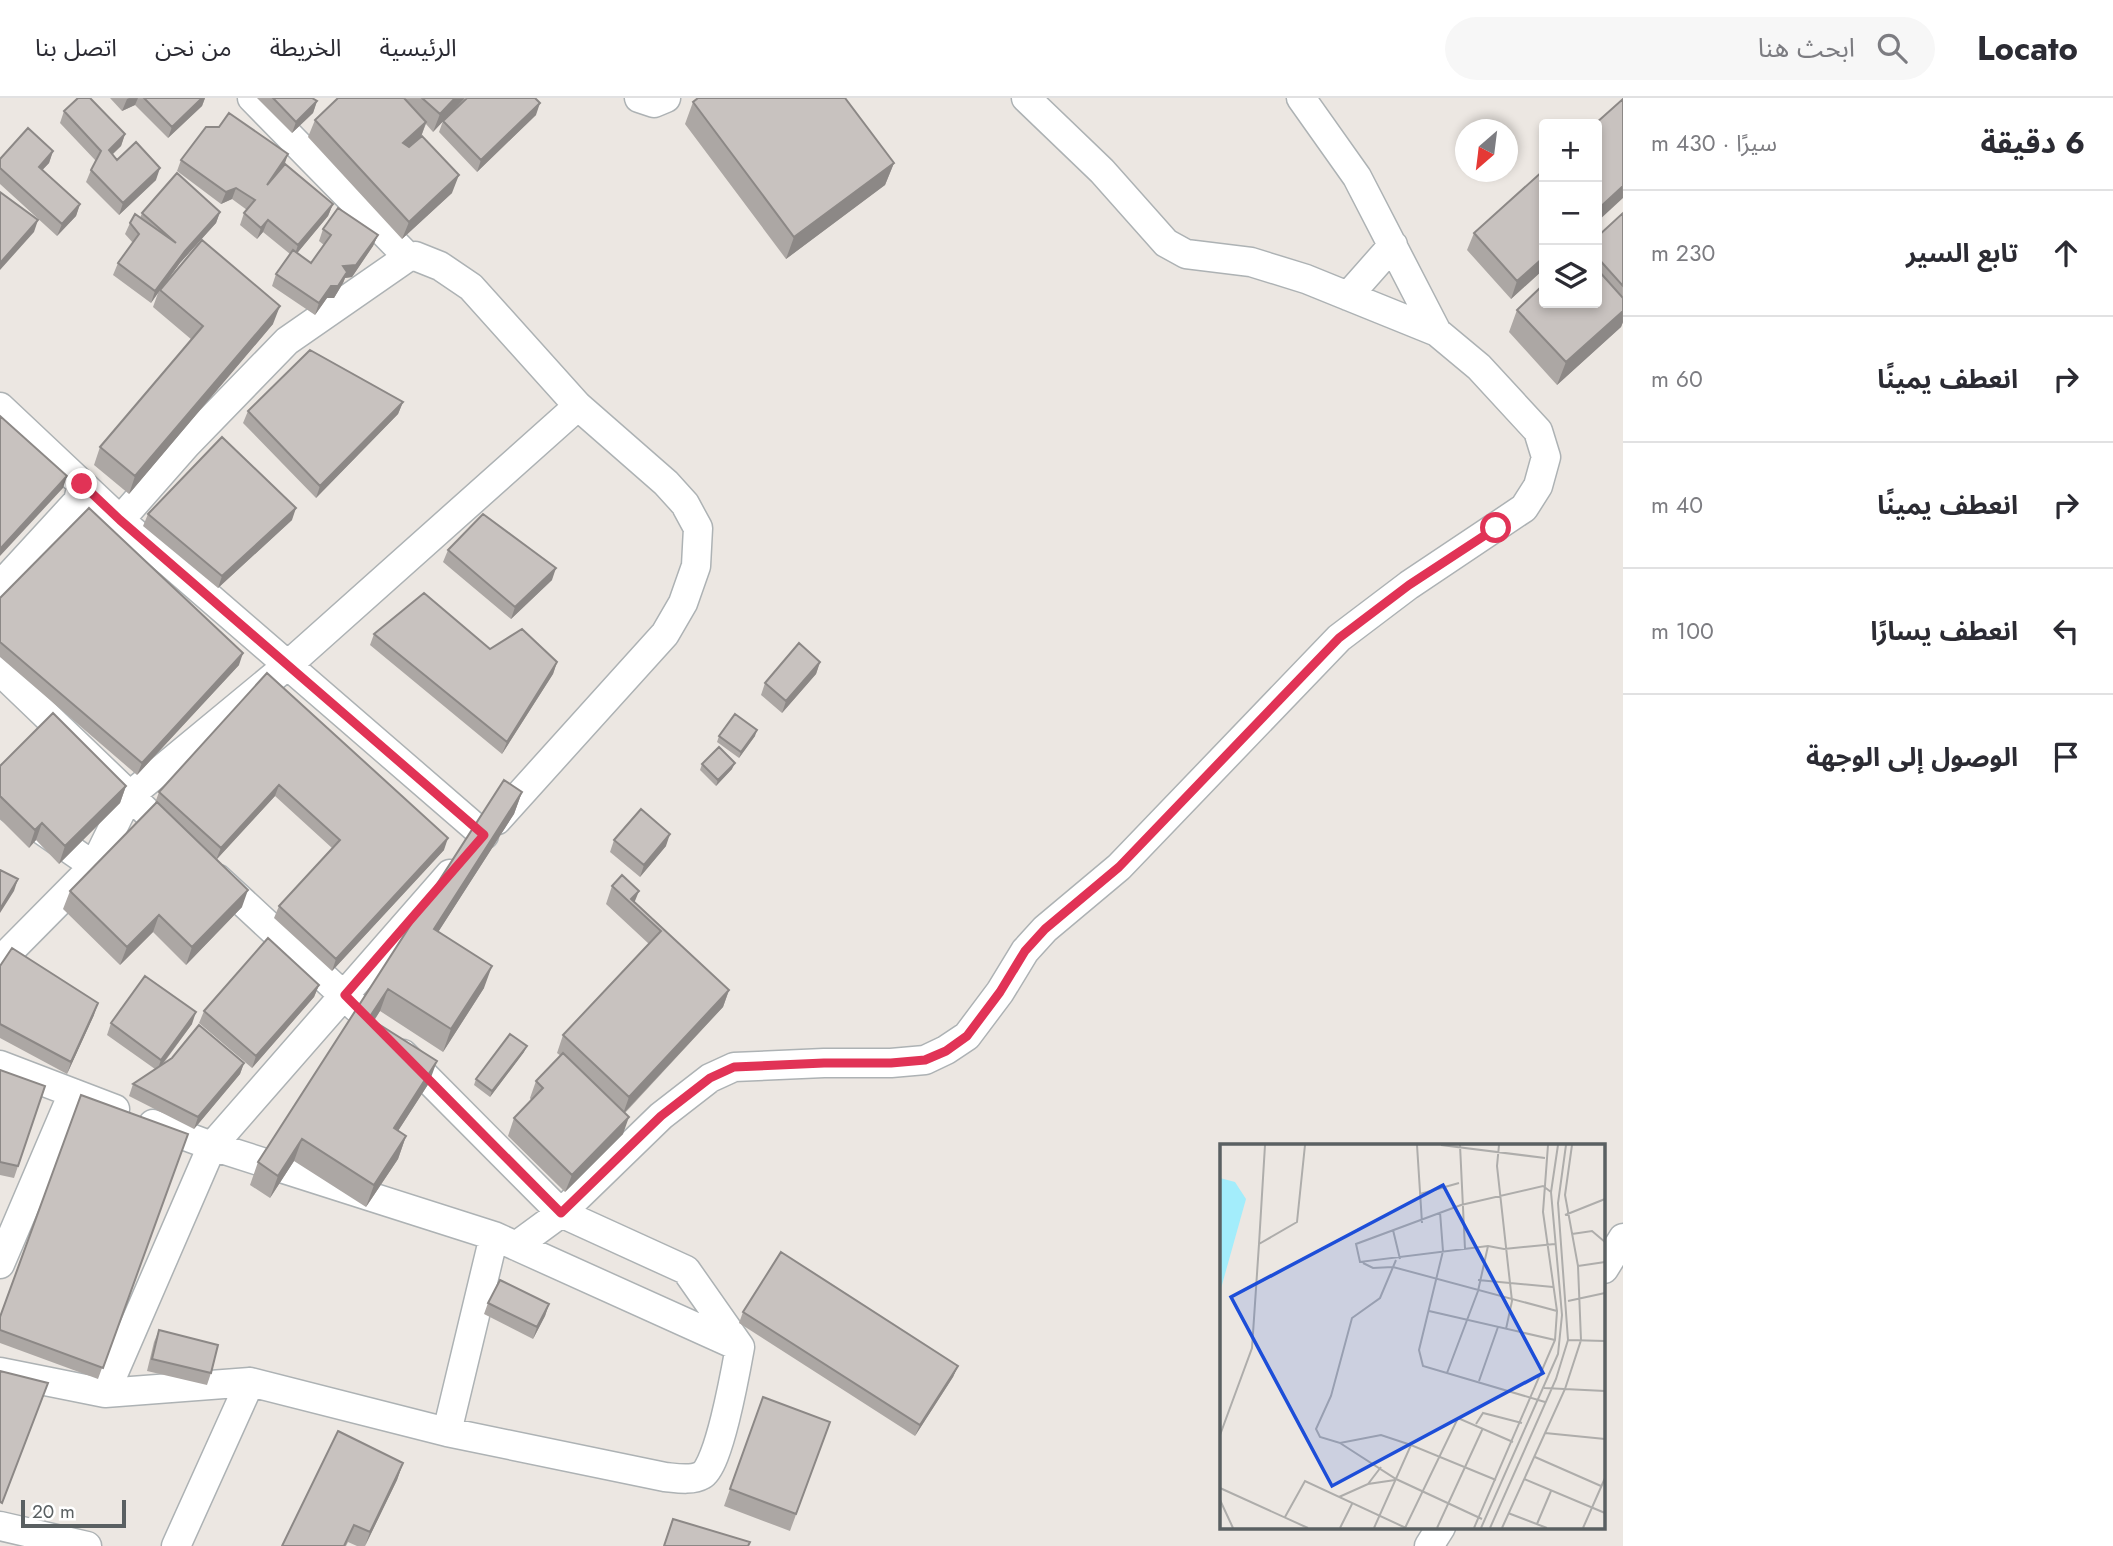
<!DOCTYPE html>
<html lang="ar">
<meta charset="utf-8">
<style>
body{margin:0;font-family:Jost,"Noto Sans Arabic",sans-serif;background:#f7f7f7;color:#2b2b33;direction:rtl}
.controls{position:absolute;right:21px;top:21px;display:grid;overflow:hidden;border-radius:7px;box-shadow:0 4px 10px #0003}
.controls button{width:63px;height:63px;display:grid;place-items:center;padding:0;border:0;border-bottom:2px solid #e1e1e2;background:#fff;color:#2b2b33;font:35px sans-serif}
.compass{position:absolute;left:1455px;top:21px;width:63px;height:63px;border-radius:50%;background:#fff;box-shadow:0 4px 10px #0003;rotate:208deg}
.scale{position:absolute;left:21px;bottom:18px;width:105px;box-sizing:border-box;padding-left:7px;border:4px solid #5a6062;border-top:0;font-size:19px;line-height:24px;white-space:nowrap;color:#5a6062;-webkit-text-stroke:5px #fff;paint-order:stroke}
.stop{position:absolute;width:21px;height:21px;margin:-16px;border:5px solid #e13356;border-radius:50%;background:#fff}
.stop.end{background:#e13356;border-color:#fff;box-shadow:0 2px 7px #0008}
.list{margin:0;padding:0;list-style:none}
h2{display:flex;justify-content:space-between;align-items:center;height:91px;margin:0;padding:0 28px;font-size:30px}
h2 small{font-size:23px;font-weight:400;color:#7c7c81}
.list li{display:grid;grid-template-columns:46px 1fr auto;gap:21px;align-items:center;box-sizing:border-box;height:126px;padding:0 28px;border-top:2px solid #e1e1e2}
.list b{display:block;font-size:26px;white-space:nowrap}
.list em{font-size:23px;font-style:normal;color:#7c7c81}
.icon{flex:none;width:38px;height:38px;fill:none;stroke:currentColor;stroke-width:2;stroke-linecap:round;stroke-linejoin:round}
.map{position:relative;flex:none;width:1623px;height:1448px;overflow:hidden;direction:ltr}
header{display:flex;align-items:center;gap:42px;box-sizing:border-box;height:98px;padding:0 35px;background:#fff;border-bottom:2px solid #e1e1e2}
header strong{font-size:33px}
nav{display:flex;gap:38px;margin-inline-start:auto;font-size:24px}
.search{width:490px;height:63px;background:#f7f7f7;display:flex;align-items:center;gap:18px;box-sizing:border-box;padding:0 24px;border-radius:38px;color:#7c7c81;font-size:26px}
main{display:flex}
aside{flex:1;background:#fff}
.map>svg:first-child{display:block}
</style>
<header>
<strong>Locato</strong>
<div class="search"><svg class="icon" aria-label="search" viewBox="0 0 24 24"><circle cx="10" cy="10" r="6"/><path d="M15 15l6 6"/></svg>ابحث هنا</div>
<nav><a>الرئيسية</a><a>الخريطة</a><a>من نحن</a><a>اتصل بنا</a></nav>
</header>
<main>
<aside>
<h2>6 دقيقة<small>سيرًا · 430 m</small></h2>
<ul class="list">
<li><svg class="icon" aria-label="ahead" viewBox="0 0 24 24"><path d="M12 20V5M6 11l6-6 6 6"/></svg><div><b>تابع السير</b></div><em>230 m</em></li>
<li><svg class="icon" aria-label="right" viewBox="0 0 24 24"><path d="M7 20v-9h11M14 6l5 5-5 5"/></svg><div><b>انعطف يمينًا</b></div><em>60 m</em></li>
<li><svg class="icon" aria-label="right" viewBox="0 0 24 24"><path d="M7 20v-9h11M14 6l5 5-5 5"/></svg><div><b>انعطف يمينًا</b></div><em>40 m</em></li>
<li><svg class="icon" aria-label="left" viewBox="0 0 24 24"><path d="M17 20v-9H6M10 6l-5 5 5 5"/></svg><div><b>انعطف يسارًا</b></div><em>100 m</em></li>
<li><svg class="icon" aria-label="arrive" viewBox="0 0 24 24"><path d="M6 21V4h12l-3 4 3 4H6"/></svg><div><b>الوصول إلى الوجهة</b></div></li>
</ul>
</aside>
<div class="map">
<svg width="1623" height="1448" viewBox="0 0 1623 1448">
<rect width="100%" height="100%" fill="#ece7e2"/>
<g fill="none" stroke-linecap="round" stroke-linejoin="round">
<g stroke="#adb2b4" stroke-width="31">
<path id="minor" d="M252 0 408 159 415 158 440 168 471 189 578 308 666 385 685 406 698 430 696 468 683 505 665 536 497 722
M639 0 654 5 666 0
M1301 0 1357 79 1437 234
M1348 198 1393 147
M0 309 120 422 484 737
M120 422 186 347 287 243 408 159
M0 488 78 403 82 386
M0 573 175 741
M0 703 94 768
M218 781 357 910
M0 863 94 768 128 699 289 566 578 308
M403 956 561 1115 686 1172 740 1249
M0 967 115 1011
M516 1148 561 1115 661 1018 710 980 734 969 824 965H891L925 962 946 952 967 938 1000 894 1025 853 1045 831 1119 769 1339 540 1409 487 1524 410 1538 388 1546 359 1538 333 1479 269 1437 234 1306 181 1251 164 1186 156 1166 145 1102 73 1026 0
M0 1166 73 995
M1604 1171 1623 1140
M0 1274 105 1295 250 1284 447 1334 665 1379C676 1380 692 1383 702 1377 719 1368 736 1271 740 1249L494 1138 212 1048 153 1026
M105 1295 212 1048 450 776
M447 1334 494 1138
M0 1428 87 1448
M176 1448 250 1284
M1429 1448 1441 1429"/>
</g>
<use href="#minor" stroke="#fff" stroke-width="28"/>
</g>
<path fill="#aca7a4" d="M110 0H205L202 8 168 40 135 7 122 13Z
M257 0H312L317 3 313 15 292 35Z
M338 0H465L448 18 536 17 477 74 439 34 443 23 433 34 426 26 421 38 452 95 402 141 308 39 315 22Z
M693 4 894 65 885 87 786 161 685 26Z
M64 13 125 36 121 48 112 57 117 62 156 82 119 117 86 84 91 72 96 63 60 25Z
M53 53 49 65 42 72 80 106 76 118 57 138 0 86V61Z
M181 62 284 67 333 106 328 118 297 155 311 165 324 147 319 143 323 131 378 137 373 148 352 179 345 180 343 185 334 200H327L315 217 272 188 276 176 290 156 263 134 257 141 240 127 244 115 247 112 232 101 221 106 177 73Z
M220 114 216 125 180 165 169 180 273 226 129 396 94 367 100 349 192 242 153 209 158 195 151 205 113 177 118 165 133 145 125 136 130 125 140 120 142 115Z
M1623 115V224L1621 229 1557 287 1509 234 1517 212 1597 205V139Z
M1474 135 1544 171 1511 201 1467 152Z
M403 304 398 316 316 400 243 325 248 313Z
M148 416 292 422 218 490 143 428Z
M448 452 552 482 511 521 443 464Z
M0 500 239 567 137 677 0 559Z
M374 536 490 551 557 564 553 576 502 656 370 547Z
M820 564 816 576 782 615 761 597 765 585Z
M267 575 444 752 332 873 274 820 279 808 332 750 275 698 217 761 242 809 186 867 153 834 120 867 63 811 70 793 155 706V705L159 694Z
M719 638H755L739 660 717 644Z
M702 666 732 671 716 688 700 672Z
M0 668 126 688 120 705 59 766 36 742 29 750 0 721Z
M522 694 514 716 438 834 484 890 443 954 380 913 374 923 429 985 398 1033 406 1038 398 1061 366 1109 294 1063 270 1100 250 1087 258 1064Z
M614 742 666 748 640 779 610 754Z
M612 788 635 804 729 892 723 909 625 1015 623 1036 565 1094 508 1038 514 1020 531 1002 530 1000 536 983 561 958 557 955 563 937 649 846 606 806Z
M0 868 94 917 67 976 0 940Z
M319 887 314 899 252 970 199 925 204 913Z
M111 925 192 926 163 966 172 960 244 965 240 976 194 1031 129 998 133 986 155 971 107 937Z
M524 954 490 999 474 987 476 981Z
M0 972 45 988 14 1080 0 1077Z
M188 1036 98 1281 0 1245V1219Z
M488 1205 549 1206 545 1218 533 1241 484 1216Z
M743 1214 958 1268 953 1279 915 1338 739 1225Z
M159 1232 211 1275 207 1287 147 1273 154 1244Z
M763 1299 830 1324 790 1433 724 1408Z
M403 1365 397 1382 365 1448H357L348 1444 346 1448H282Z"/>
<path fill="#8c8886" d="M129 0H138L135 7 122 13 127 1Z
M202 0H205L202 8 168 40 172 29Z
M455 0H465L433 34 440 16Z
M317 3 313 15 292 35 296 24Z
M540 5 536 17 477 74 481 62Z
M426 24 420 42 397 63 403 45Z
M125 36 121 48 104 64 109 52Z
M53 53 49 65 34 81 39 69Z
M288 56 284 68 267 87Z
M894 65 885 87 786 161 794 139Z
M160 70 156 82 119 117 123 105Z
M459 77 452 95 402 141 409 124Z
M1623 88V100L1597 124V112Z
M236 90 232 101 221 106 226 94Z
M80 106 76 118 57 138 62 126Z
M333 106 328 118 294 159 298 147Z
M220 114 216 125 180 165 160 192 151 205 155 193 185 153Z
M38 122 34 134 0 172V165Z
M268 122 263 134 257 141 261 130Z
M378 137 373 148 352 179 345 180 343 185 334 200H327L315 217 319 205 343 168Z
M1544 159V171L1511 201 1517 183Z
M280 208 273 226 129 396 135 378Z
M1623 213V224L1621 229 1557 287 1566 264Z
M403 304 398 316 316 400 320 388Z
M67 378 63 390 0 458V451Z
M296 410 292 422 218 490 222 478Z
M556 470 552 482 511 521 515 509Z
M243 555 239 567 137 677 142 665Z
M557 564 553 576 502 656 507 644Z
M820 564 816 576 782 615 786 603Z
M757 632 755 638 739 660 741 654Z
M735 665 732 671 716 688 718 682Z
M279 687 275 698 216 762 221 750Z
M126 688 120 705 59 766 65 748Z
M522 694 514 716 426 853 434 831Z
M42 725 36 742 29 750 35 732Z
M670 736 666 748 640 779 644 767Z
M448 740 444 752 332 873 336 861Z
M18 781 14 793 0 815V811Z
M248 792 242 809 186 867 192 849Z
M639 793 633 808 631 801Z
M159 817 153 834 120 867 127 849Z
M492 868 484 890 443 954 451 931Z
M319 887 314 899 252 970 256 958Z
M388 891 380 913 361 942 369 920Z
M729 892 723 909 623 1016 629 999Z
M98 905 94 917 67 976 71 964Z
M196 914 192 926 157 973 161 962Z
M527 948 524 954 490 999 492 993Z
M437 963 429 985 385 1053 394 1030Z
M244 965 240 976 194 1031 198 1019Z
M629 1019 623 1036 565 1094 572 1077Z
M406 1038 398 1061 366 1109 374 1087Z
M302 1041 294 1063 270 1100 278 1078Z
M549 1206 545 1218 533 1241 537 1229Z
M958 1268 953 1279 915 1338 920 1327Z
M403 1365 397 1382 365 1448 370 1434Z"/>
<path fill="#c8c2bf" stroke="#8c8886" stroke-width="2" d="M78 0H90L125 36 109 52 117 62 136 44 160 70 123 105 91 72 101 53 64 13Z
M144 0H202L172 29Z
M273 0H312L317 3 296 24Z
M338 0H404L426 24 403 45 409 49 422 38 459 77 409 124 315 22Z
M422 0H455L440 16Z
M467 0H535L540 5 481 62 443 23Z
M698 0H845L894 65 794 139 693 4Z
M1623 1V88L1597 112V26H1595Z
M229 15 288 56 267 87 285 66 333 106 298 147 268 122 261 130 244 115 255 102 236 90 226 94 181 62 206 29H219Z
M28 30 53 53 39 69 80 106 62 126 0 70V61Z
M1544 72V159L1517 183 1474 135Z
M177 75 220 114 185 153 155 193 118 165 139 136 130 125 135 116 176 145 142 115Z
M0 94 38 122 0 165Z
M338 110 378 137 356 167 343 168 347 174 338 188H331L319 205 276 176 293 152 311 165 331 137 323 131Z
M1623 115V188L1597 159V139Z
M202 142 280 208 135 378 100 349 203 228 160 192Z
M1597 171 1623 200V213L1566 264 1517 212 1544 186V205H1597Z
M310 252 403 304 320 388 248 313Z
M0 318 67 378 0 451Z
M222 339 296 410 222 478 148 416Z
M89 410 243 555 142 665 0 544V500Z
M483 416 556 470 515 509 448 452Z
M424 495 490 551 522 531 557 564 507 644 374 536Z
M799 545 820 564 786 603 765 585Z
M267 575 448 740 336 861 279 808 340 742 279 687 221 750 159 694Z
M53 615 126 688 65 748 42 725 35 732 0 698V668Z
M735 616 757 632 741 654 719 638Z
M719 649 735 665 718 682 702 666Z
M504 682 522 694 434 831 492 868 451 931 388 891 369 920 437 963 394 1030 406 1038 374 1087 302 1041 278 1078 258 1064Z
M157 704 248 792 192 849 159 817 127 849 70 793Z
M641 711 670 736 644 767 614 742Z
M0 772 18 781 0 811Z
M622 777 639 793 631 801 729 892 629 999 563 937 661 833 612 788Z
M268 840 319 887 256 958 204 913Z
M12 850 98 905 71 964 0 926V868Z
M145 878 196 914 161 962 111 925Z
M199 927 244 965 198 1019 133 986 172 960Z
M510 936 527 948 492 993 476 981Z
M563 955 629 1019 572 1077 514 1020 543 990 536 983Z
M0 972 45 988 18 1068 0 1064Z
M81 997 188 1036 103 1270 0 1232V1219Z
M781 1154 958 1268 920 1327 743 1214Z
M500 1182 549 1206 537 1229 488 1205Z
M159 1232 218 1247 211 1275 152 1261Z
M0 1273 48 1285 2 1405 0 1404Z
M763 1299 830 1324 796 1416 730 1391Z
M338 1333 403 1365 370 1434 354 1427 344 1448H282Z
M673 1421 750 1444 748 1448H664Z"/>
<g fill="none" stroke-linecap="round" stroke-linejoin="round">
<path stroke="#e13356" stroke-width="9" d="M82 386 120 422 484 737 345 897 561 1115 661 1018 710 980 734 969 824 965H891L925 962 946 953 967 938 1000 894 1025 853 1045 831 1119 769 1339 540 1409 487 1496 430"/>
</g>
<g transform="translate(1220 1046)">
<rect width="385" height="385" fill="#ece7e2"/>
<path d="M0 34 15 38 26 55 0 148Z" fill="#a3edfb"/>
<path fill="none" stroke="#aeadab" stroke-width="2" d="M197 1 202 79M221 1 325 14M240 1 245 105M279 1 277 22 292 157 286 185M331 48 323 42 241 61 136 100 140 118 268 102 284 105 335 100M200 50 239 39M220 68 223 107 199 206 203 222 325 258M345 71 385 55M173 86 180 115M352 90 372 87 385 98M39 100 45 1M176 116 160 154 132 174 111 252 96 285 100 293 120 299 161 291 191 301M143 119 153 124 173 123 337 167M358 122 385 118M258 136 333 143M348 157 385 149M209 167 335 196M348 196 385 197M227 229 258 147 268 102M259 237 278 183M324 244 385 247M256 280 263 269 302 279M325 289 385 295M0 291 32 204 39 100 77 78 85 1M120 299 176 335 262 375M315 313 381 342M304 335 385 369M148 340 161 323M0 344 88 384M119 353 148 340 175 336M0 356 13 384M288 369 327 384M65 373 85 337 186 384M317 380 331 347M120 384 132 360M154 384 191 301 276 336M185 384 238 274 293 298M217 384 263 284M254 384 335 196 337 167 323 68 328 1M261 384 338 210 342 171 331 48 338 1M270 384 336 235 348 196 338 59 346 1M282 384 345 245 361 196 358 122 345 51 352 1M363 384 385 334"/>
<path fill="#1d4ed8" fill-opacity="0.15" stroke="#1d4ed8" stroke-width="3.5" d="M223 41 323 229 112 342 11 153Z"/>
<rect width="385" height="385" fill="none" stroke="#5a6062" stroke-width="3.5"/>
</g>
</svg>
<div class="controls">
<button>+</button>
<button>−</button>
<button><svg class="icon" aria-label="layers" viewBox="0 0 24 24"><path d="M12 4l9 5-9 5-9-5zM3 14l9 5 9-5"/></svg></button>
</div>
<svg class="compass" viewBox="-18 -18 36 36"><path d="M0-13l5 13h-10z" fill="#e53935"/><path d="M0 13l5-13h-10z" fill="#7c7c81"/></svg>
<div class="scale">20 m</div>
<div class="stop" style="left:1496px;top:430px"></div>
<div class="stop end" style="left:82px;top:386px"></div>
</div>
</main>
